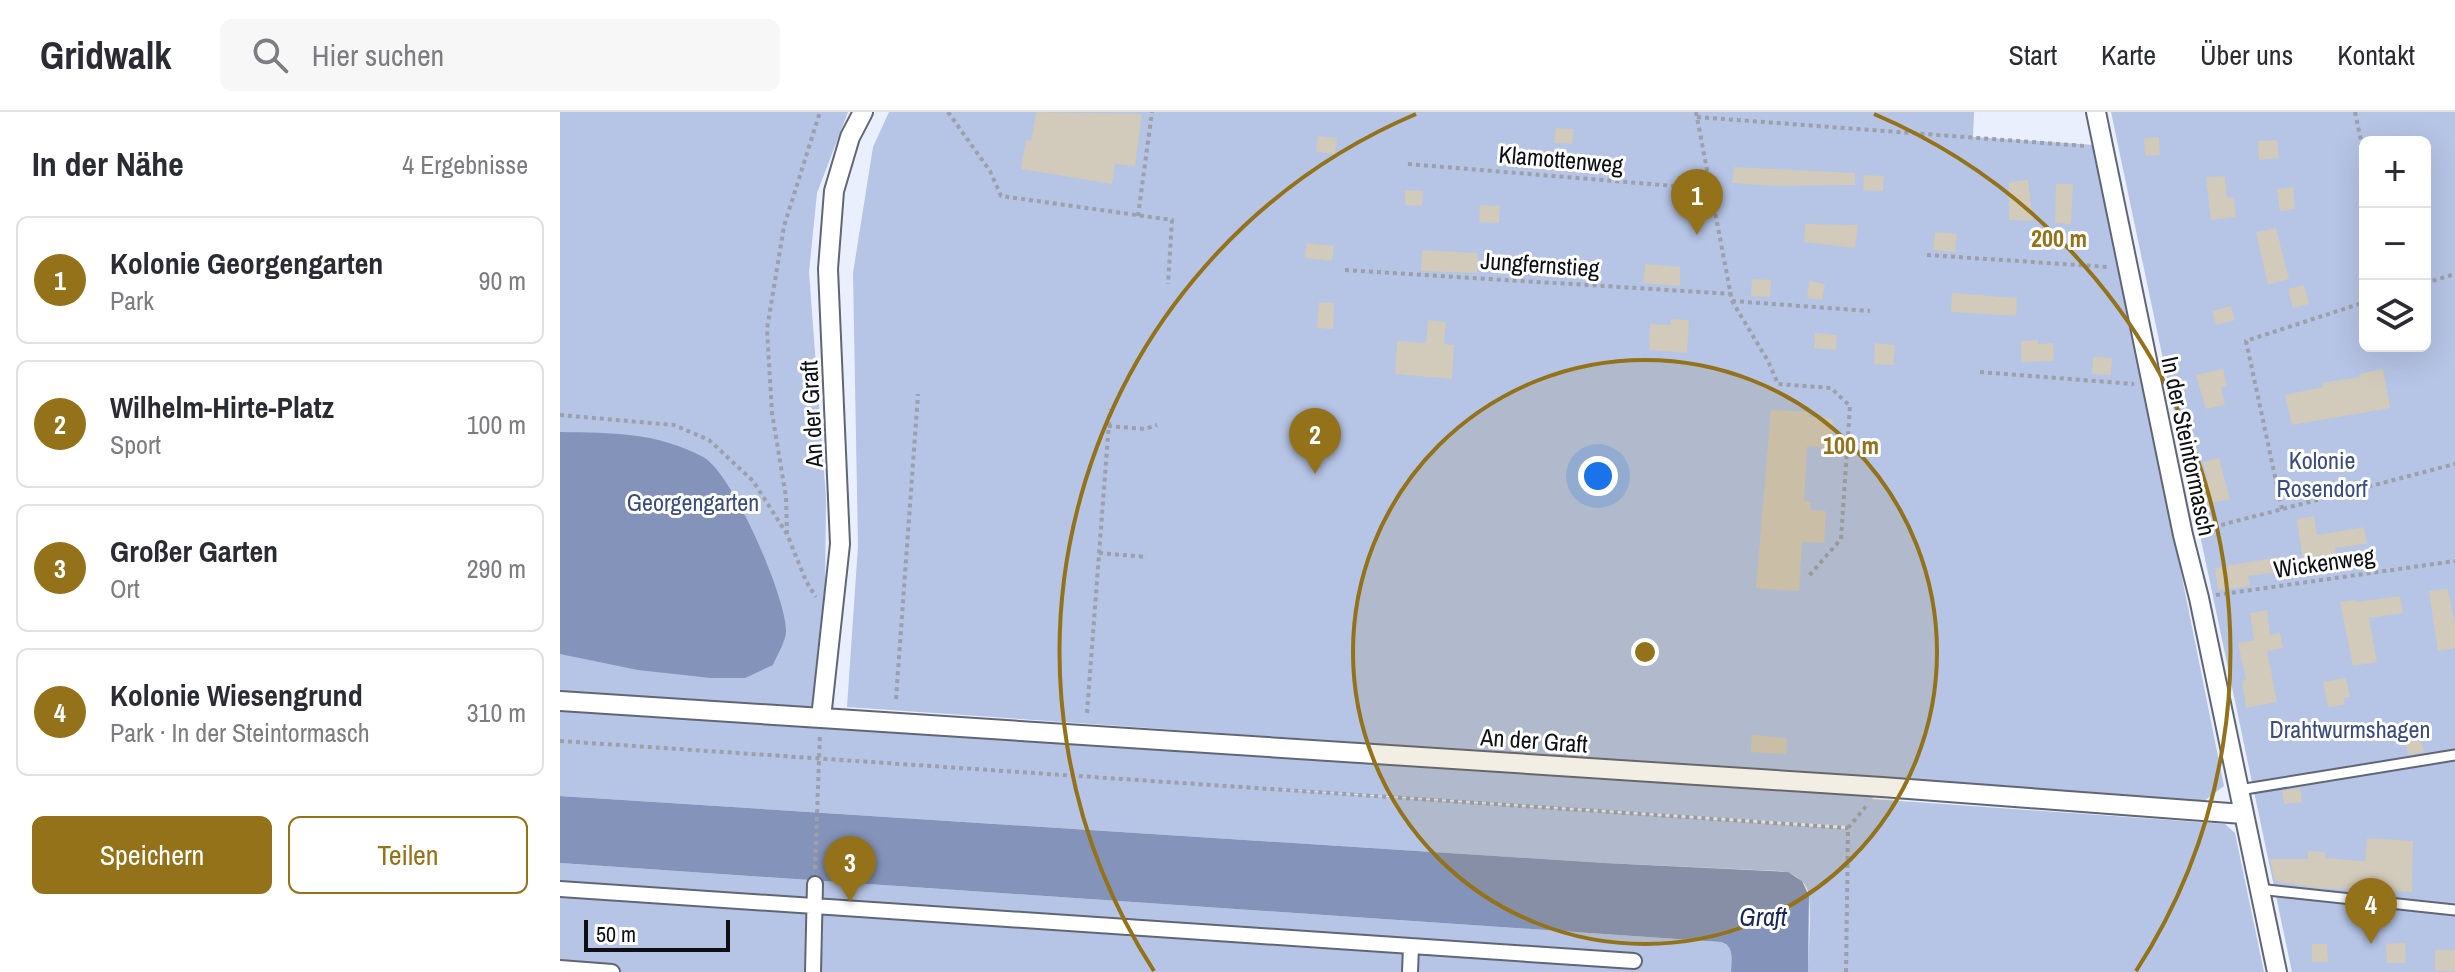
<!DOCTYPE html>
<html lang="de">
<meta charset="utf-8">
<style>
body{margin:0;font-family:"Archivo Narrow",sans-serif;background:#f7f7f7;color:#2b2b33}
.controls{position:absolute;right:24px;top:24px;display:grid;overflow:hidden;border-radius:12px;box-shadow:0 8px 32px #0002}
.controls button{width:72px;height:72px;display:grid;place-items:center;padding:0;border:0;border-bottom:2px solid #e1e1e2;background:#fff;color:#2b2b33;font:40px sans-serif}
.scale{position:absolute;left:24px;bottom:20px;width:146px;box-sizing:border-box;padding-left:8px;border:4px solid #0d0f14;border-top:0;font-size:22px;line-height:28px;white-space:nowrap;color:#0d0f14;-webkit-text-stroke:6px #fff;paint-order:stroke}
.you{position:absolute;left:1038px;top:364px;width:28px;height:28px;margin:-20px;border:6px solid #fff;border-radius:50%;background:#1a73e8;box-shadow:0 0 0 12px #1a73e833}
.badge{display:grid;place-items:center;width:52px;height:52px;border-radius:50%;background:#947219;color:#fff;font-size:26px;font-weight:700}
.pin{position:absolute;translate:-50% -66px;filter:drop-shadow(0 2px 4px #0008)}
.pin::after{content:'';position:absolute;top:42px;width:28px;height:24px;background:inherit;clip-path:polygon(0 0,100% 0,50% 100%)}
.list{margin:0;padding:0;list-style:none}
h2{display:flex;justify-content:space-between;align-items:center;height:104px;margin:0;padding:0 32px;font-size:34px}
h2 small{font-size:26px;font-weight:400;color:#7c7c81}
.list li{display:grid;grid-template-columns:52px 1fr auto;gap:24px;align-items:center;box-sizing:border-box;height:128px;margin:0 16px 16px;padding:0 16px;border:2px solid #e1e1e2;border-radius:12px}
.list b{display:block;font-size:30px;white-space:nowrap}
.list p{margin:0;font-size:26px;white-space:nowrap;color:#7c7c81}
.list em{font-size:26px;font-style:normal;color:#7c7c81}
.actions{display:flex;gap:16px;padding:24px 32px}
.actions a{flex:1;padding:18px 0;border:2px solid #947219;border-radius:12px;text-align:center;font-size:28px;color:#947219}
.actions .main{background:#947219;color:#fff}
.icon{flex:none;width:44px;height:44px;fill:none;stroke:currentColor;stroke-width:2;stroke-linecap:round;stroke-linejoin:round}
.map{position:relative;flex:none;width:1895px;height:860px;overflow:hidden}
header{display:flex;align-items:center;gap:48px;box-sizing:border-box;height:112px;padding:0 40px;background:#fff;border-bottom:2px solid #e1e1e2}
header strong{font-size:38px}
nav{display:flex;gap:44px;margin-inline-start:auto;font-size:28px}
.search{width:560px;height:72px;background:#f7f7f7;display:flex;align-items:center;gap:20px;box-sizing:border-box;padding:0 28px;border-radius:12px;color:#7c7c81;font-size:30px}
main{display:flex}
aside{flex:1;background:#fff}
.map>svg:first-child{display:block}
</style>
<header>
<strong>Gridwalk</strong>
<div class="search"><svg class="icon" aria-label="search" viewBox="0 0 24 24"><circle cx="10" cy="10" r="6"/><path d="M15 15l6 6"/></svg>Hier suchen</div>
<nav><a>Start</a><a>Karte</a><a>Über uns</a><a>Kontakt</a></nav>
</header>
<main>
<aside>
<h2>In der Nähe<small>4 Ergebnisse</small></h2>
<ul class="list">
<li><span class="badge">1</span><div><b>Kolonie Georgengarten</b><p>Park</p></div><em>90 m</em></li>
<li><span class="badge">2</span><div><b>Wilhelm-Hirte-Platz</b><p>Sport</p></div><em>100 m</em></li>
<li><span class="badge">3</span><div><b>Großer Garten</b><p>Ort</p></div><em>290 m</em></li>
<li><span class="badge">4</span><div><b>Kolonie Wiesengrund</b><p>Park · In der Steintormasch</p></div><em>310 m</em></li>
</ul>
<div class="actions"><a class="main">Speichern</a><a>Teilen</a></div>
</aside>
<div class="map">
<svg width="1895" height="860" viewBox="0 0 1895 860">
<rect width="100%" height="100%" fill="#e9effc"/>
<path fill="#b6c4e5" fill-rule="evenodd" d="M0 0H288L257 81 249 160 266 386 265 477 253 599 0 583Z
M329 0H1414L1413 25 1535 33 1664 674 1644 689 287 595 298 434 293 161 313 35Z
M1551 0H1895V860H1732ZM1805 30H1865V234H1805Z
M0 593 1317 680 1312 687 1665 712 1675 721 1704 860H1248C1248 841 1253 791 1247 776 1242 766 1230 760 1220 759L1044 751 0 684ZM671 674 1288 714V715L1286 717Z
M0 751 1161 830C1175 834 1171 848 1171 860H0Z"/>
<path fill="#8493b9" d="M0 320C52 321 96 320 143 345 172 360 226 485 226 519 226 529 217 543 213 553L185 566H151L78 558 0 542Z
M0 684 1044 751 1228 760 1242 769 1249 784 1248 860H1171C1171 848 1175 834 1161 830L0 751Z"/>
<path fill="#d2caba" d="M476 0 582 2 575 54 555 52 552 72 461 57 466 28 471 29Z
M996 16 1014 17 1012 32 994 31Z
M758 24 777 26 775 42 756 40Z
M1599 25 1600 43 1585 44 1584 26Z
M1717 28 1719 46 1699 48 1698 29Z
M1174 55 1295 61V73L1215 74 1172 71Z
M1304 63 1324 64 1323 79 1303 78Z
M1665 64 1667 86 1674 85 1676 105 1651 108 1646 65Z
M1468 68 1473 109 1449 108V70Z
M1496 72H1513L1511 112 1495 111Z
M1733 75 1735 97 1720 99 1717 77Z
M845 78 863 79 862 94 845 93Z
M920 93 940 94 939 111 919 110Z
M1245 112 1298 113 1295 136 1244 130Z
M1716 116 1729 167 1708 173 1696 120Z
M1375 120 1397 122 1395 140 1373 138Z
M747 131 774 134 772 149 745 146Z
M862 138 918 141 917 161 861 159Z
M1085 152 1120 155V174L1083 171Z
M1192 167 1211 168 1210 185 1191 184Z
M1249 169 1265 172 1262 188 1247 186Z
M1744 173 1749 192 1733 196 1728 177Z
M1392 181 1457 186 1456 204 1391 200Z
M759 190 774 191 773 217 757 216Z
M1671 194 1675 208 1656 213 1652 199Z
M1111 207 1129 208 1127 241 1089 238 1090 212 1111 213Z
M868 208 886 210 884 232 894 233 892 267 835 262 837 229 866 231Z
M1255 221 1277 223 1276 238 1254 236Z
M1478 228V232L1493 231 1494 249 1461 250V229Z
M1315 231 1335 233 1333 253 1314 252Z
M1533 245 1552 246 1551 263 1532 262Z
M1663 257 1667 274 1661 275 1665 293 1646 297 1636 263Z
M1823 257 1830 296 1732 313 1725 283 1763 275 1762 271 1800 265 1799 262Z
M1211 298 1250 300 1249 305 1273 307 1271 336 1247 334 1244 389 1251 390 1250 398 1266 399 1264 431 1242 430 1239 479 1196 476Z
M1659 346 1670 387 1648 392 1643 371 1648 370 1643 350Z
M1754 404 1757 423 1804 415 1807 432 1775 436 1777 449 1758 452 1757 448 1743 450 1737 407Z
M1718 445 1720 460 1688 464 1690 474 1658 478 1655 456Z
M1888 477 1895 513V536L1878 539 1869 479Z
M1840 484 1843 501 1809 506 1817 550 1793 554 1780 490 1796 488 1797 490Z
M1707 498 1710 523 1720 521 1723 536 1707 539 1717 590 1686 596 1682 569 1686 568 1678 531 1694 528 1690 501Z
M1786 566 1790 585 1784 586 1785 593 1768 595 1763 570Z
M1192 623 1227 626 1226 642 1191 640Z
M1860 624 1864 640 1848 643 1845 627Z
M1740 676 1742 690 1724 692 1722 679Z
M1807 726 1853 729 1852 780 1757 776 1715 769 1710 747H1748V739L1765 740V746L1805 749Z
M1845 831 1846 851H1827L1826 832Z
M1752 832H1767L1768 850H1752Z
M1875 838H1895V859H1875Z"/>
<g fill="none" stroke-linecap="round" stroke-linejoin="round">
<g stroke="#616675" stroke-width="13">
<path id="service" d="M1679 678 1895 643
M1698 777 1895 798"/>
</g>
<g stroke="#616675" stroke-width="18">
<path id="pedestrian" d="M0 777 1074 849
M0 856 52 860
M253 860 255 772
M850 860 851 834"/>
</g>
<g stroke="#616675" stroke-width="22">
<path id="minor" d="M1536 0 1623 423 1639 486 1717 860
M0 589 1322 675 1683 702
M261 606 280 432 268 157 274 79 290 25 303 0"/>
</g>
<path stroke="#9ca0aa" stroke-width="4" stroke-dasharray="4 4" stroke-linecap="butt" d="M388 0 430 59 441 84 612 108 608 172
M1136 0 1172 189 1208 249 1218 272 1271 276 1290 294 1281 427 1248 465
M1795 0 1805 48
M1137 5 1525 34
M848 52 1151 77
M578 104 592 0
M1367 143 1548 155
M785 158 1172 182
M1865 171 1895 162
M1172 189 1310 199
M1420 260 1574 272
M0 303 114 313 149 328 193 369 227 422 246 469 256 485
M548 314 585 317 597 313
M1722 397 1686 229 1805 190
M1638 419 1895 352
M227 422 226 385 212 301 207 217 224 114 260 0
M539 441 587 445
M1656 483 1895 449
M336 587 358 282
M527 601 550 297
M0 629 1288 716
M255 757 260 622
M1286 860 1288 716 1308 692"/>
<use href="#service" stroke="#fff" stroke-width="9"/>
<use href="#pedestrian" stroke="#fff" stroke-width="14"/>
<use href="#minor" stroke="#fff" stroke-width="18"/>
</g>
<circle cx="1085" cy="540" r="292" fill="#947219" fill-opacity=".12"/>
<g fill="none" stroke="#947219" stroke-width="4">
<circle cx="1085" cy="540" r="292"/>
<path d="M594 859A585 585 0 0 1 856 2M1314 2A585 585 0 0 1 1576 859"/>
</g>
<g text-anchor="middle" dominant-baseline="central" stroke-width="6" stroke-linejoin="round" paint-order="stroke">
<g font-size="24" fill="#0d0f14" stroke="#fff">
<text transform="translate(1001 47) rotate(5)">Klamottenweg</text>
<text transform="translate(980 152) rotate(4)">Jungfernstieg</text>
<text transform="translate(251 302) rotate(-93)">An der Graft</text>
<text transform="translate(1629 334) rotate(78)">In der Steintormasch</text>
<text transform="translate(1764 450) rotate(-8)">Wickenweg</text>
<text transform="translate(974 628) rotate(4)">An der Graft</text>
</g>
<g font-size="24" fill="#394b7f" stroke="#fff">
<text x="1762" y="348">Kolonie<tspan x="1762" dy="28">Rosendorf</tspan></text>
<text x="133" y="390">Georgengarten</text>
<text x="1790" y="617">Drahtwurmshagen</text>
</g>
<g font-size="26" font-style="italic" fill="#192758" stroke="#fff">
<text x="1203" y="804">Graft</text>
</g>
</g>
<circle cx="1085" cy="540" r="12" fill="#947219" stroke="#fff" stroke-width="4"/>
<g font-size="24" text-anchor="middle" font-weight="bold" fill="#947219" stroke="#fff" stroke-width="6" stroke-linejoin="round" paint-order="stroke">
<text x="1499" y="135">200 m</text>
<text x="1291" y="342">100 m</text>
</g>
</svg>
<div class="controls">
<button>+</button>
<button>−</button>
<button><svg class="icon" aria-label="layers" viewBox="0 0 24 24"><path d="M12 4l9 5-9 5-9-5zM3 14l9 5 9-5"/></svg></button>
</div>
<div class="scale">50 m</div>
<div class="you"></div>
<div class="pin badge" style="left:1137px;top:123px">1</div>
<div class="pin badge" style="left:755px;top:362px">2</div>
<div class="pin badge" style="left:290px;top:790px">3</div>
<div class="pin badge" style="left:1811px;top:832px">4</div>
</div>
</main>
